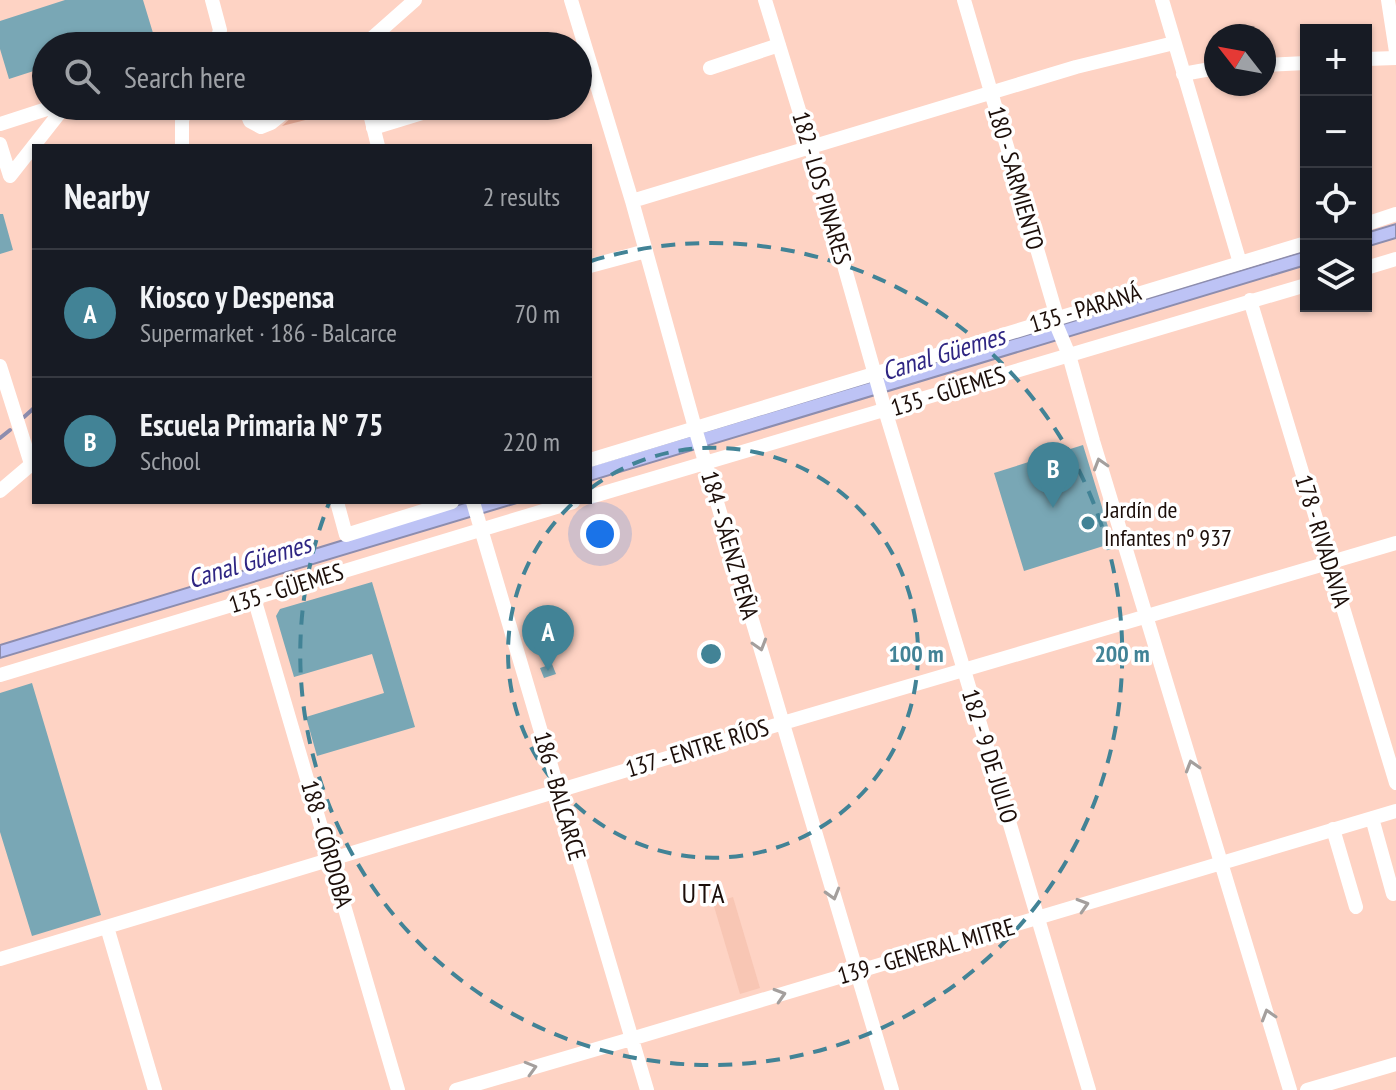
<!DOCTYPE html>
<meta charset="utf-8">
<style>
body{margin:0;font-family:"PT Sans Narrow",sans-serif;background:#242831;color:#f1f3f6}
.controls{position:absolute;right:24px;top:24px;display:grid;overflow:hidden;border-radius:0px;box-shadow:0 2px 6px #0004}
.controls button{width:72px;height:72px;display:grid;place-items:center;padding:0;border:0;border-bottom:2px solid #363941;background:#171b24;color:#f1f3f6;font:40px sans-serif}
.compass{position:absolute;left:1204px;top:24px;width:72px;height:72px;border-radius:50%;background:#171b24;box-shadow:0 2px 6px #0004;rotate:301deg}
.you{position:absolute;left:600px;top:534px;width:28px;height:28px;margin:-20px;border:6px solid #fff;border-radius:50%;background:#1a73e8;box-shadow:0 0 0 12px #1a73e833}
.badge{display:grid;place-items:center;width:52px;height:52px;border-radius:50%;background:#428396;color:#fff;font-size:26px;font-weight:700}
.pin{position:absolute;translate:-50% -66px;filter:drop-shadow(0 2px 4px #0008)}
.pin::after{content:'';position:absolute;top:42px;width:28px;height:24px;background:inherit;clip-path:polygon(0 0,100% 0,50% 100%)}
.list{margin:0;padding:0;list-style:none}
h2{display:flex;justify-content:space-between;align-items:center;height:104px;margin:0;padding:0 32px;font-size:34px}
h2 small{font-size:26px;font-weight:400;color:#9ea1a6}
.list li{display:grid;grid-template-columns:52px 1fr auto;gap:24px;align-items:center;box-sizing:border-box;height:128px;padding:0 32px;border-top:2px solid #363941}
.list b{display:block;font-size:30px;white-space:nowrap}
.list p{margin:0;font-size:26px;white-space:nowrap;color:#9ea1a6}
.list em{font-size:26px;font-style:normal;color:#9ea1a6}
.icon{flex:none;width:44px;height:44px;fill:none;stroke:currentColor;stroke-width:2;stroke-linecap:round;stroke-linejoin:round}
.map{position:relative;flex:none;width:1396px;height:1090px;overflow:hidden}
.search{position:absolute;background:#171b24;box-shadow:0 2px 6px #0004;left:32px;top:32px;width:560px;height:88px;display:flex;align-items:center;gap:20px;box-sizing:border-box;padding:0 28px;border-radius:44px;color:#9ea1a6;font-size:30px}
.panel{position:absolute;background:#171b24;box-shadow:0 2px 6px #0004;left:32px;top:144px;width:560px;height:360px;border-radius:0px}
.map>svg:first-child{display:block}
</style>
<div class="map">
<svg width="1396" height="1090" viewBox="0 0 1396 1090">
<rect width="100%" height="100%" fill="#fed3c4"/>
<path fill="#f8c6b4" d="M733 897 760 988 740 994 713 903Z"/>
<path fill="#ecad98" d="M304 106H360L282 126Z"/>
<path fill="#bdc3f5" stroke="#8d8dae" stroke-width="2" d="M1396 224V238L1366 247V233Z
M1306 251V265L590 481V466Z
M468 502H520L0 658V645Z"/>
<g fill="none" stroke-linecap="round" stroke-linejoin="round">
<path stroke="#8d8dae" stroke-width="4" d="M24 417 34 408
M0 438 10 430"/>
</g>
<path fill="#79a7b5" d="M65 0H143L153 33 111 46H46V67L9 79 0 49V21Z
M0 214H3L13 250 0 254Z
M1083 445 1113 543 1024 571 994 473Z
M372 582 415 727 317 756 306 717 384 693 372 654 294 677 276 616 280 609Z
M552 664 556 674 544 678 540 668Z
M32 683 101 915 32 936 0 832V693Z"/>
<g fill="none" stroke-linecap="round" stroke-linejoin="round">
<path stroke="#fff" stroke-width="14" d="M212 0 220 30 215 46
M571 0 632 201 697 435 892 1090
M765 0 811 149 885 410 964 670 1089 1090
M964 0 1057 317 1056 324 1069 355 1093 441 1290 1090
M1162 0 1240 263
M1388 0 1396 52
M363 46 415 0
M1366 59 1396 58
M1264 65 1306 63
M710 68 779 45
M1183 74 1216 68
M244 106 250 121 261 127 271 123 292 106
M368 106 378 146
M0 124 56 106
M373 128 445 106
M0 144 10 176 65 106
M182 146V121L186 106
M632 201 1076 67 1174 43
M1366 224 1396 214
M590 266 646 251
M1366 268 1396 259
M1250 300 1396 783
M0 366 31 464
M590 460 1306 243
M0 491 34 462
M590 497 1306 285
M337 502 346 535 452 502
M473 502 647 1090
M254 598 398 1090
M0 675 573 502
M1372 818 1393 894
M1333 829 1356 907
M107 927 155 1090
M0 959 783 723 1396 543
M456 1090 631 1039 1396 811
M1307 1090 1396 1064"/>
</g>
<defs><path id="oneway-chevron" d="M-2-3.5L2.5 0L-2 3.5" fill="none" stroke-width="1.6" stroke-linecap="round" stroke-linejoin="round" transform="scale(2)"/></defs>
<g stroke="#a49f9d">
<use href="#oneway-chevron" transform="translate(1100 464) rotate(-107)"/>
<use href="#oneway-chevron" transform="translate(760 645) rotate(73)"/>
<use href="#oneway-chevron" transform="translate(1192 766) rotate(-107)"/>
<use href="#oneway-chevron" transform="translate(833 894) rotate(74)"/>
<use href="#oneway-chevron" transform="translate(1083 905) rotate(-17)"/>
<use href="#oneway-chevron" transform="translate(780 995) rotate(-17)"/>
<use href="#oneway-chevron" transform="translate(1268 1015) rotate(-107)"/>
<use href="#oneway-chevron" transform="translate(531 1068) rotate(-16)"/>
</g>
<g fill="none" stroke="#428396" stroke-width="4" stroke-dasharray="14 10">
<path d="M591 488A205 205 0 1 1 573 503"/>
<path d="M591 261A411 411 0 1 1 329 503"/>
</g>
<circle fill="#428396" stroke="#fff" stroke-width="3" cx="1088" cy="523" r="8"/>
<g text-anchor="middle" dominant-baseline="central" stroke-width="7" stroke-linejoin="round" paint-order="stroke">
<g font-size="24" fill="#1c0e09" stroke="#fff">
<text transform="translate(1016 178) rotate(74)">180 - SARMIENTO</text>
<text transform="translate(822 188) rotate(74)">182 - LOS PINARES</text>
<text transform="translate(1085 308) rotate(-17)">135 - PARANÁ</text>
<text transform="translate(948 391) rotate(-17)">135 - GÜEMES</text>
<text transform="translate(1323 541) rotate(73)">178 - RIVADAVIA</text>
<text transform="translate(730 545) rotate(74)">184 - SÁENZ PEÑA</text>
<text transform="translate(286 588) rotate(-17)">135 - GÜEMES</text>
<text transform="translate(697 748) rotate(-17)">137 - ENTRE RÍOS</text>
<text transform="translate(990 756) rotate(73)">182 - 9 DE JULIO</text>
<text transform="translate(560 796) rotate(74)">186 - BALCARCE</text>
<text transform="translate(327 844) rotate(74)">188 - CÓRDOBA</text>
<text transform="translate(926 951) rotate(-16)">139 - GENERAL MITRE</text>
</g>
<g font-size="24" fill="#1c0e09" stroke="#fff" text-anchor="start">
<text x="1104" y="509">Jardín de<tspan x="1104" dy="28">Infantes nº 937</tspan></text>
</g>
<g font-size="26" font-style="italic" fill="#2f2683" stroke="#fff">
<text transform="translate(943 353) rotate(-17)">Canal Güemes</text>
<text transform="translate(249 561) rotate(-17)">Canal Güemes</text>
</g>
<g font-size="28" letter-spacing="2" fill="#1c0e09" stroke="#fff">
<text x="704" y="892">UTA</text>
</g>
</g>
<circle cx="711" cy="654" r="12" fill="#428396" stroke="#fff" stroke-width="4"/>
<g font-size="24" text-anchor="middle" font-weight="bold" fill="#428396" stroke="#fff" stroke-width="7" stroke-linejoin="round" paint-order="stroke">
<text x="916" y="662">100 m</text>
<text x="1122" y="662">200 m</text>
</g>
</svg>
<div class="controls">
<button>+</button>
<button>−</button>
<button><svg class="icon" aria-label="locate" viewBox="0 0 24 24"><circle cx="12" cy="12" r="6"/><path d="M12 2v4M12 18v4M2 12h4M18 12h4"/></svg></button>
<button><svg class="icon" aria-label="layers" viewBox="0 0 24 24"><path d="M12 4l9 5-9 5-9-5zM3 14l9 5 9-5"/></svg></button>
</div>
<svg class="compass" viewBox="-18 -18 36 36"><path d="M0-13l5 13h-10z" fill="#e53935"/><path d="M0 13l5-13h-10z" fill="#9ea1a6"/></svg>
<div class="you"></div>
<div class="pin badge" style="left:548px;top:671px">A</div>
<div class="pin badge" style="left:1053px;top:508px">B</div>
<div class="search"><svg class="icon" aria-label="search" viewBox="0 0 24 24"><circle cx="10" cy="10" r="6"/><path d="M15 15l6 6"/></svg>Search here</div>
<section class="panel">
<h2>Nearby<small>2 results</small></h2>
<ul class="list">
<li><span class="badge">A</span><div><b>Kiosco y Despensa</b><p>Supermarket · 186 - Balcarce</p></div><em>70 m</em></li>
<li><span class="badge">B</span><div><b>Escuela Primaria N° 75</b><p>School</p></div><em>220 m</em></li>
</ul>
</section>
</div>
